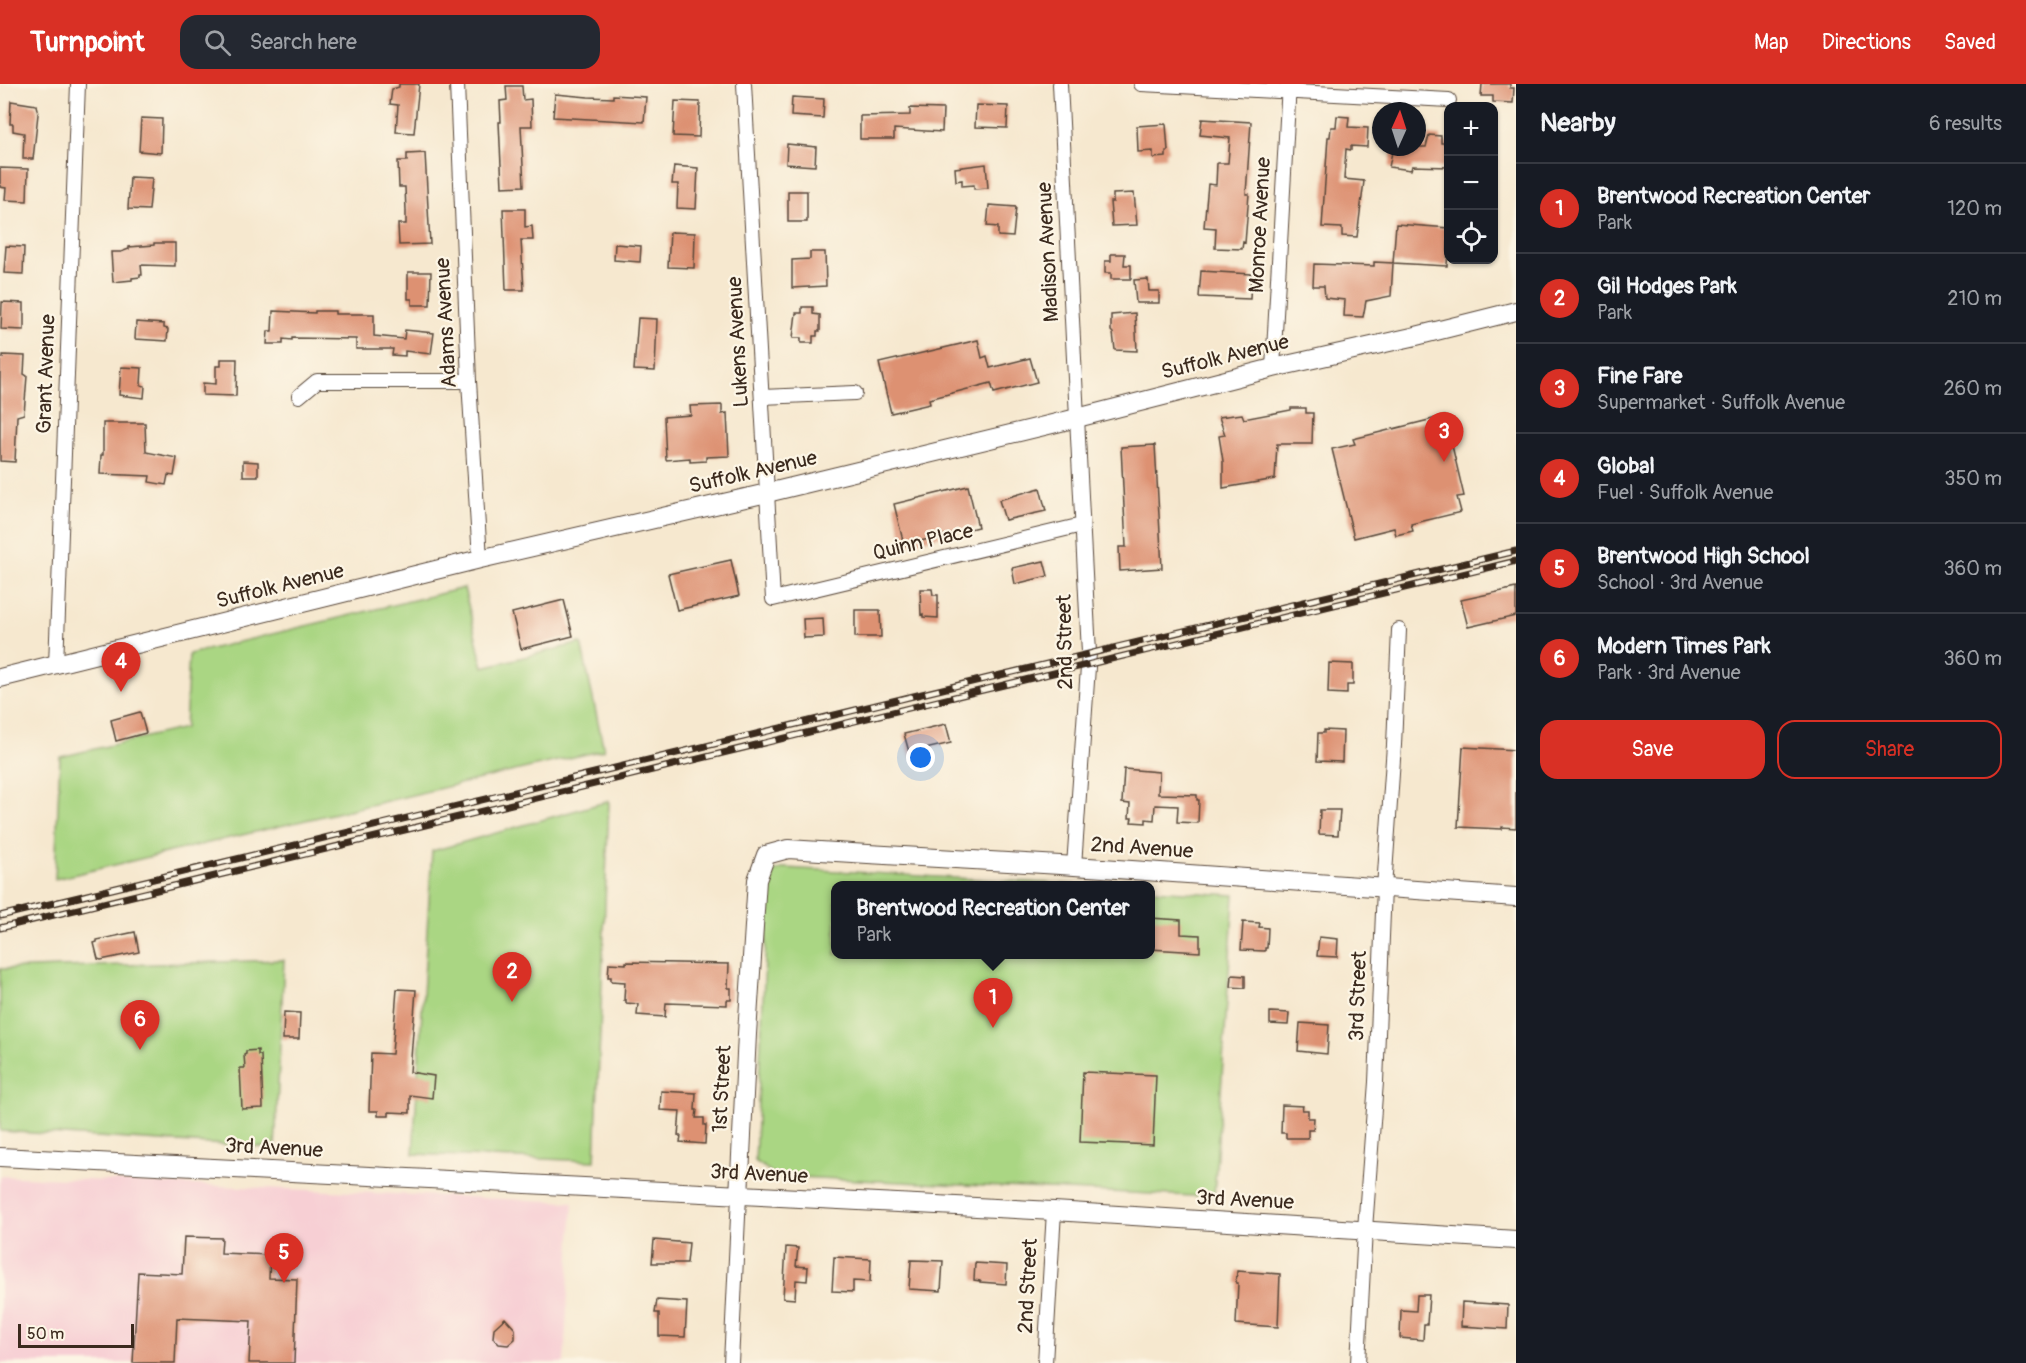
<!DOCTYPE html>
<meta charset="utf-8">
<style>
body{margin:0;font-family:Pangolin,sans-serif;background:#242831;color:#f1f3f6}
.controls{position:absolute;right:18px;top:18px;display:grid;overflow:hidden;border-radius:12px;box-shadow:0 2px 4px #0004}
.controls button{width:54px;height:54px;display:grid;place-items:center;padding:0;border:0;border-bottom:2px solid #363941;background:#171b24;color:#f1f3f6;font:30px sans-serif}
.compass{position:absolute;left:1372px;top:18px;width:54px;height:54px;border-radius:50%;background:#171b24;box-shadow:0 2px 4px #0004;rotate:3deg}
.scale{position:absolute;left:18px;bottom:15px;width:116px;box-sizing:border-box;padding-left:6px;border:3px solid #3b2a1e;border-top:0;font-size:16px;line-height:21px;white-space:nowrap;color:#3b2a1e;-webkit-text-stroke:4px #fcf5e5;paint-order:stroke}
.you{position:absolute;left:921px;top:674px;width:21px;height:21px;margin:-15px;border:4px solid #fff;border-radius:50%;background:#1a73e8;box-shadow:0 0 0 9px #1a73e833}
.badge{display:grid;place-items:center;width:39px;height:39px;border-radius:50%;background:#d93025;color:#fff;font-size:20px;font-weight:700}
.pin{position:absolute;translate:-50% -50px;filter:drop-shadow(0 2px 3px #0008)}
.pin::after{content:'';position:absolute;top:32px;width:21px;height:18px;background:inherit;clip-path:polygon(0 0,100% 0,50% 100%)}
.popup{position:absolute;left:831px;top:797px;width:324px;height:78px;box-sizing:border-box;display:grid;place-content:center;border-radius:12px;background:#171b24;filter:drop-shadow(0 2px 4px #0005);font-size:20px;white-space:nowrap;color:#9ea1a6}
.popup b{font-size:22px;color:#f1f3f6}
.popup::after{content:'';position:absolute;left:50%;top:100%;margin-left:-12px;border:12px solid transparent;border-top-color:#171b24}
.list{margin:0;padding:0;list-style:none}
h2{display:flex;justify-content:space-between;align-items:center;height:78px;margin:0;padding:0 24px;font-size:26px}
h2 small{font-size:20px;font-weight:400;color:#9ea1a6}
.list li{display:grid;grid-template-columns:39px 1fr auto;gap:18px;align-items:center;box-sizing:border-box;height:90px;padding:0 24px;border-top:2px solid #363941}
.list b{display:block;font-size:22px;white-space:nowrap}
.list p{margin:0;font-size:20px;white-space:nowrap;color:#9ea1a6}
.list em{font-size:20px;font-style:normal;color:#9ea1a6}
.actions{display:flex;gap:12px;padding:18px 24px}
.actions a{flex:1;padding:14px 0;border:2px solid #d93025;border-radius:18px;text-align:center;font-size:21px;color:#d93025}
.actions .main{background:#d93025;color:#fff}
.icon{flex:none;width:33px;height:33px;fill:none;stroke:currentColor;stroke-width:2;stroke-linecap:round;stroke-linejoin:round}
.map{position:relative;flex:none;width:1516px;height:1279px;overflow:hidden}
header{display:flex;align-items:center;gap:36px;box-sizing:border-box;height:84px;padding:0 30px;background:#d93025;color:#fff}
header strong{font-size:28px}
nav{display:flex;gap:33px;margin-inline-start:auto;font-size:21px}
.search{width:420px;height:54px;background:#242831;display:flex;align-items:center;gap:15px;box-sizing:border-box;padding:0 21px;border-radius:18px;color:#9ea1a6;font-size:22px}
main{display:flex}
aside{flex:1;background:#171b24}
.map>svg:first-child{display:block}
</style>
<header>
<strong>Turnpoint</strong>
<div class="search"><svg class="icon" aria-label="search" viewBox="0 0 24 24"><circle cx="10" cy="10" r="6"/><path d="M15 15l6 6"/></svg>Search here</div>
<nav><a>Map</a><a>Directions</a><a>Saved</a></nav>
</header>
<main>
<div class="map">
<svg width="1516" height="1279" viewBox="0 0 1516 1279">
<rect width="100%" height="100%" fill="#fcf5e5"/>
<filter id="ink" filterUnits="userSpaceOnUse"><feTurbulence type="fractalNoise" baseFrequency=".0167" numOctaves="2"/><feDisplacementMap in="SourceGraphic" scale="12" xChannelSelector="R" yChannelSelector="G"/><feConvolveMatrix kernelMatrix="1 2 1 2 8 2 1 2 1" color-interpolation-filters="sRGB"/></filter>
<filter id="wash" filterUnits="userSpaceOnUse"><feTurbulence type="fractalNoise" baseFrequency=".008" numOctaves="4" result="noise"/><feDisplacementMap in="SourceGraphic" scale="24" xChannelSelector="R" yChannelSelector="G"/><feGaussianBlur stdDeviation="1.35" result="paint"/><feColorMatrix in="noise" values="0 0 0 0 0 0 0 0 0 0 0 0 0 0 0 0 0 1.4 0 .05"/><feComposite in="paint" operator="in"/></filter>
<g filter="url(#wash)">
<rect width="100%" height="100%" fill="#f6e8cf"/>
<path fill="#f7cfd4" d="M0 1092 573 1118 564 1279H0Z"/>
<path fill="#aad683" stroke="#728050" stroke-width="1.5" d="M464 504 483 583 581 559 604 666 55 795 60 673 185 644 189 570Z
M609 717 595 1077 413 1070 432 767Z
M785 784 1075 801 836 802V870H1150L1151 806 1234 811 1214 1113 777 1092 755 1077 769 797 773 788Z
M284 876 275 1064 0 1047V885Z"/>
<g id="blocks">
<path fill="#dd9172" d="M399 0H419L414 49 396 48 398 21 390 20 392 5 399 3Z
M1482 0H1510V4H1514L1513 19 1493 18V12H1481Z
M506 2H522L523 16 531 15 532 42H521L524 102 502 103 499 38H501L500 17 507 16Z
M555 10 588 13 613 14V11L646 13 644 38 553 33Z
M792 13 824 15 823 34 791 32Z
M11 17 36 21 38 30 33 75H23L24 49 13 47V40H10Z
M675 17 700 18 699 53 673 52Z
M976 21 1008 22 1007 44 975 43Z
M910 24 943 25 942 48 894 45V55H860V32L910 31Z
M1337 32 1349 33 1348 43 1368 44 1367 63 1351 62V66L1346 65 1344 95 1364 97 1357 153 1342 152V144L1322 143 1328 53H1330L1331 43H1336Z
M141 34 162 35 161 69 139 67Z
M1202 35 1251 38 1246 110H1249L1248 122 1245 159 1243 158 1242 165 1215 164 1216 144 1204 143 1208 100 1216 101 1217 79H1228L1230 54 1200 51Z
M1166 40 1168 67H1166V73L1153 74V67L1138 68 1137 42Z
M1429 51 1441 52V59H1449V83L1412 82 1411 86 1389 83 1393 63H1426Z
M787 60 816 63 815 82 786 80Z
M425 69 430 160 399 161 398 140H406V127L405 103H399L398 77H407V70Z
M986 80 988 104 974 105V101L962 102V96L956 97 955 84Z
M674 82 698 84 696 125 677 124 678 100H672Z
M0 84 28 85 27 117 5 116 6 104 0 103Z
M130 93 152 94 149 126 128 125Z
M788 107H807V138H788Z
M1134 109 1137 141 1112 142 1110 118H1113V110Z
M989 121 1016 123 1013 153 998 152V143L987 142Z
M503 125H525V143L532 142 533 156H521L524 206H506Z
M1396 140 1449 144 1447 182 1393 179Z
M670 148 695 149 694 184 668 183Z
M154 159H175V182L141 181 142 191H140V193L132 194V196L113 198 111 168H121L129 165V163L154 161Z
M615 160 641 162 640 178 614 176Z
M6 162 24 163 23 190 4 189Z
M810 168H825L826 202 792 204V176L810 175Z
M1111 170H1125L1124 181H1131V195H1111V189H1105V177H1111Z
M1374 178 1393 179 1391 212 1366 217 1363 233 1344 232 1345 216 1325 214 1324 202H1313L1314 180 1374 182Z
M1201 187 1251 190 1250 215 1199 213Z
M408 188H431L430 221H412V215H408Z
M1148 195 1149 207H1159V219H1136L1134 196Z
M2 218 24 219V246L1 245Z
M802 223H813V230L820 231V247H817V252H813V259H801V254H793L796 229H802Z
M273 227 315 229V227H335V230H374V252L404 255 405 246 434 249 431 270 405 267V272L392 271 393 265H356V255L292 254V256L283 255V260H267L268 247H272Z
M1135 229 1137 267 1115 266 1113 249 1111 247V231Z
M638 234 657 235 655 287 634 286Z
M136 238 164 240V244L168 245 167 257 135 255Z
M978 256 982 274 987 272 990 284 1030 274 1037 298 994 309 991 299 929 315 930 320 891 329 879 279Z
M3 271 25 272 24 290 27 292 24 330 17 332 15 378 0 377V274H3Z
M221 275H237L236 312 203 311V299L216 300V282H221Z
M121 283 142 284 141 301 145 302 144 314 119 311Z
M722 321V330L727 329 729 372 706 373V377L690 378V374L666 376 664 333 691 331 690 322Z
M1291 324H1306V329H1313L1312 360H1277L1275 395 1223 404V377L1219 352 1225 351 1219 333 1242 330 1244 335 1291 326Z
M1445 332 1464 412 1457 413 1461 428 1411 440 1413 447 1396 451 1394 444 1354 454 1332 365 1355 360 1353 355Z
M103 339H145L146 368 177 374 174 392 168 391 166 401 149 398 150 392 100 390 101 371H103Z
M1155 361 1162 484 1120 487 1119 463H1126L1121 363Z
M243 377 258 378V392H243Z
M968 402 978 443 904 461 894 420Z
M1040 404 1046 427 1005 436 999 416Z
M731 476 739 512 677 526 668 490Z
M1044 477 1048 492 1015 500 1012 484Z
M1516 504V532L1468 543 1461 516Z
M920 505H932L933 511H938V534L923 533V530L921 531Z
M564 516 573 552 521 565 512 529Z
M855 526H880L881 553H855Z
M823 534 824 553 804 554 803 535Z
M1329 579 1353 580V601H1347V610L1328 609Z
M140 628 146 649 116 657 111 636Z
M946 640 951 659 925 665 926 671 911 675 904 650Z
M1324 646 1343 647 1342 678 1317 677 1318 649H1324Z
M1463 663 1516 666V744L1502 743V745L1458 743Z
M1124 685 1159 688 1158 710 1197 711V716H1199L1198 739 1177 738 1178 722 1155 721 1154 736 1146 735V739L1131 738 1132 734H1129L1130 720 1122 719Z
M1320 726H1340L1338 751 1319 750Z
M1150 834 1181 836V850L1200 851V868L1150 865Z
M1243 838 1260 839 1259 843 1268 844 1267 864H1265V867L1241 866Z
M135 848 139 868 101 876 98 875 94 859 97 858V856Z
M1319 853 1338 855 1337 873 1317 872Z
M626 878 729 880 728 904H731V916H727V921L666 919 665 933 637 931 638 920 626 919V916H624L625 898 611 897V893H608L609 879 626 880Z
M1232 891 1245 892V904L1231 903Z
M397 905 416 906 410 988 434 992 432 1014 410 1011V1029L389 1028V1032H378V1027H369L371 969 392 970Z
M284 928 300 929 299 955H283Z
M1270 928 1289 929 1288 941 1270 940Z
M1300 939 1329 941 1327 970 1298 967Z
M258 966V971H261L263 1024 242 1025 240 984H245L244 971 246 970V967Z
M1083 988 1156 991 1153 1061 1080 1058Z
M661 1007 696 1009 695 1026H697L696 1034H704V1041H706L705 1060 680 1058 681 1052H678L680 1027 660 1026Z
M1282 1021 1303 1022 1302 1026H1308V1034H1314L1313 1046H1308V1054H1286V1049H1281Z
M184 1153 222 1154 221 1169 270 1171 269 1194 297 1195 294 1279H249L251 1237 177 1234 175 1279H133L138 1188 182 1190Z
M654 1156 689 1159 687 1179H652Z
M786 1163 798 1164 796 1182 808 1183 807 1197 796 1196 795 1215 783 1214Z
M834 1173 871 1175 870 1198 853 1197V1208L832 1207Z
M911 1176 943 1177 941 1207 909 1205Z
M975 1179 1007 1181 1006 1200 980 1198V1197L974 1196Z
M1237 1187 1280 1190 1278 1243 1236 1240 1238 1199H1236Z
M1417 1211H1429L1427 1240H1424L1423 1256 1400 1254 1401 1226 1416 1227Z
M657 1216 687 1218 685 1253 659 1252V1229H655Z
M1462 1218 1508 1221 1507 1245 1461 1242Z
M505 1234 515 1245V1255L508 1261 499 1260 493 1254 494 1244Z"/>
</g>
</g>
<g filter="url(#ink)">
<use href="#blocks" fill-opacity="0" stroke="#574639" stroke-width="1.5"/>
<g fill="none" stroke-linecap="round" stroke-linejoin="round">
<g stroke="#574639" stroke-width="16">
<path id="street" d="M457 0 469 297 480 475
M744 0 773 515 1082 441
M1060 0 1089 569 1074 782
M1141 0 1449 16
M1273 284 1289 0
M299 312 317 297H469
M762 313 855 309
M56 581 78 0
M731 1279 739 1112
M1045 1279 1054 1127
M1358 1279 1365 1145 1376 998 1384 804 1394 661 1399 546"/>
</g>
<g stroke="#574639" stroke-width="20">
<path id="secondary" d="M0 594 480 475 767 409 1077 334 1273 284 1412 253 1516 227
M0 1073 1054 1127 1516 1156
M739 1112 747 950 757 796 766 771 788 765 868 770 1060 781 1516 813"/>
</g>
<use href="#street" stroke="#fff" stroke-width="14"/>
<use href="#secondary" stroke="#fff" stroke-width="18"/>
<g stroke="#3b2a1e" stroke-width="7">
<path id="rail" d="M0 832 1516 467
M0 844 1516 477"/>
</g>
<use href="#rail" stroke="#fcf5e5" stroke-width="4.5" stroke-dasharray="14" stroke-linecap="butt"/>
</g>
</g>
<g text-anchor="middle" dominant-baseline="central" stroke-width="4.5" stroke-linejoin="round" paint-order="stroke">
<g font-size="21" fill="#3b2a1e" stroke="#fcf5e5">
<text transform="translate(1260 141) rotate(-87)">Monroe Avenue</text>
<text transform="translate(1048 168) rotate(-93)">Madison Avenue</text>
<text transform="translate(446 239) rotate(-93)">Adams Avenue</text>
<text transform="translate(738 258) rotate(-93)">Lukens Avenue</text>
<text transform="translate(1225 273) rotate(-14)">Suffolk Avenue</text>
<text transform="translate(46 290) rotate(-88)">Grant Avenue</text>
<text transform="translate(753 388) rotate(-13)">Suffolk Avenue</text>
<text transform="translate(923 458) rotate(-13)">Quinn Place</text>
<text transform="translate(280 502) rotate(-14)">Suffolk Avenue</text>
<text transform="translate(1065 558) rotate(-91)">2nd Street</text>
<text transform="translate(1142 764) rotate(4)">2nd Avenue</text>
<text transform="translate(1358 912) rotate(-88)">3rd Street</text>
<text transform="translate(722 1005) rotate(-87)">1st Street</text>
<text transform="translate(274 1064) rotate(3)">3rd Avenue</text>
<text transform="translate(759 1090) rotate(3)">3rd Avenue</text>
<text transform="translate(1245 1116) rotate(3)">3rd Avenue</text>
<text transform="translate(1028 1202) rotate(-87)">2nd Street</text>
</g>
</g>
</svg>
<div class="controls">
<button>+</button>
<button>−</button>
<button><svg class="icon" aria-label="locate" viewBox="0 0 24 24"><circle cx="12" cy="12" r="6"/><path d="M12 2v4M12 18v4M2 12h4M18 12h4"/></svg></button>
</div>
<svg class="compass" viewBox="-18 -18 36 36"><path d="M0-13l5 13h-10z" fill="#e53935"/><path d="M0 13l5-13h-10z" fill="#9ea1a6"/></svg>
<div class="scale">50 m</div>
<div class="you"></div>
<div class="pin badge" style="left:993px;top:944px">1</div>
<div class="popup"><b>Brentwood Recreation Center</b>Park</div>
<div class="pin badge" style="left:512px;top:918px">2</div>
<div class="pin badge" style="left:1444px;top:378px">3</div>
<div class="pin badge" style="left:121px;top:608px">4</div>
<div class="pin badge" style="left:284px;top:1199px">5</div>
<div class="pin badge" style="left:140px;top:966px">6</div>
</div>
<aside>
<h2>Nearby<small>6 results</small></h2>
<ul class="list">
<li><span class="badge">1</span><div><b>Brentwood Recreation Center</b><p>Park</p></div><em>120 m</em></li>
<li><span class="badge">2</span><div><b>Gil Hodges Park</b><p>Park</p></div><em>210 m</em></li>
<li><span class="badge">3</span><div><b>Fine Fare</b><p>Supermarket · Suffolk Avenue</p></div><em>260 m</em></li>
<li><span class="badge">4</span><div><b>Global</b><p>Fuel · Suffolk Avenue</p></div><em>350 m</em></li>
<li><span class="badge">5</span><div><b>Brentwood High School</b><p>School · 3rd Avenue</p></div><em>360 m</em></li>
<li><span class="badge">6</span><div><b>Modern Times Park</b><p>Park · 3rd Avenue</p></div><em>360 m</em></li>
</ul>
<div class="actions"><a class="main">Save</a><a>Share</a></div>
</aside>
</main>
